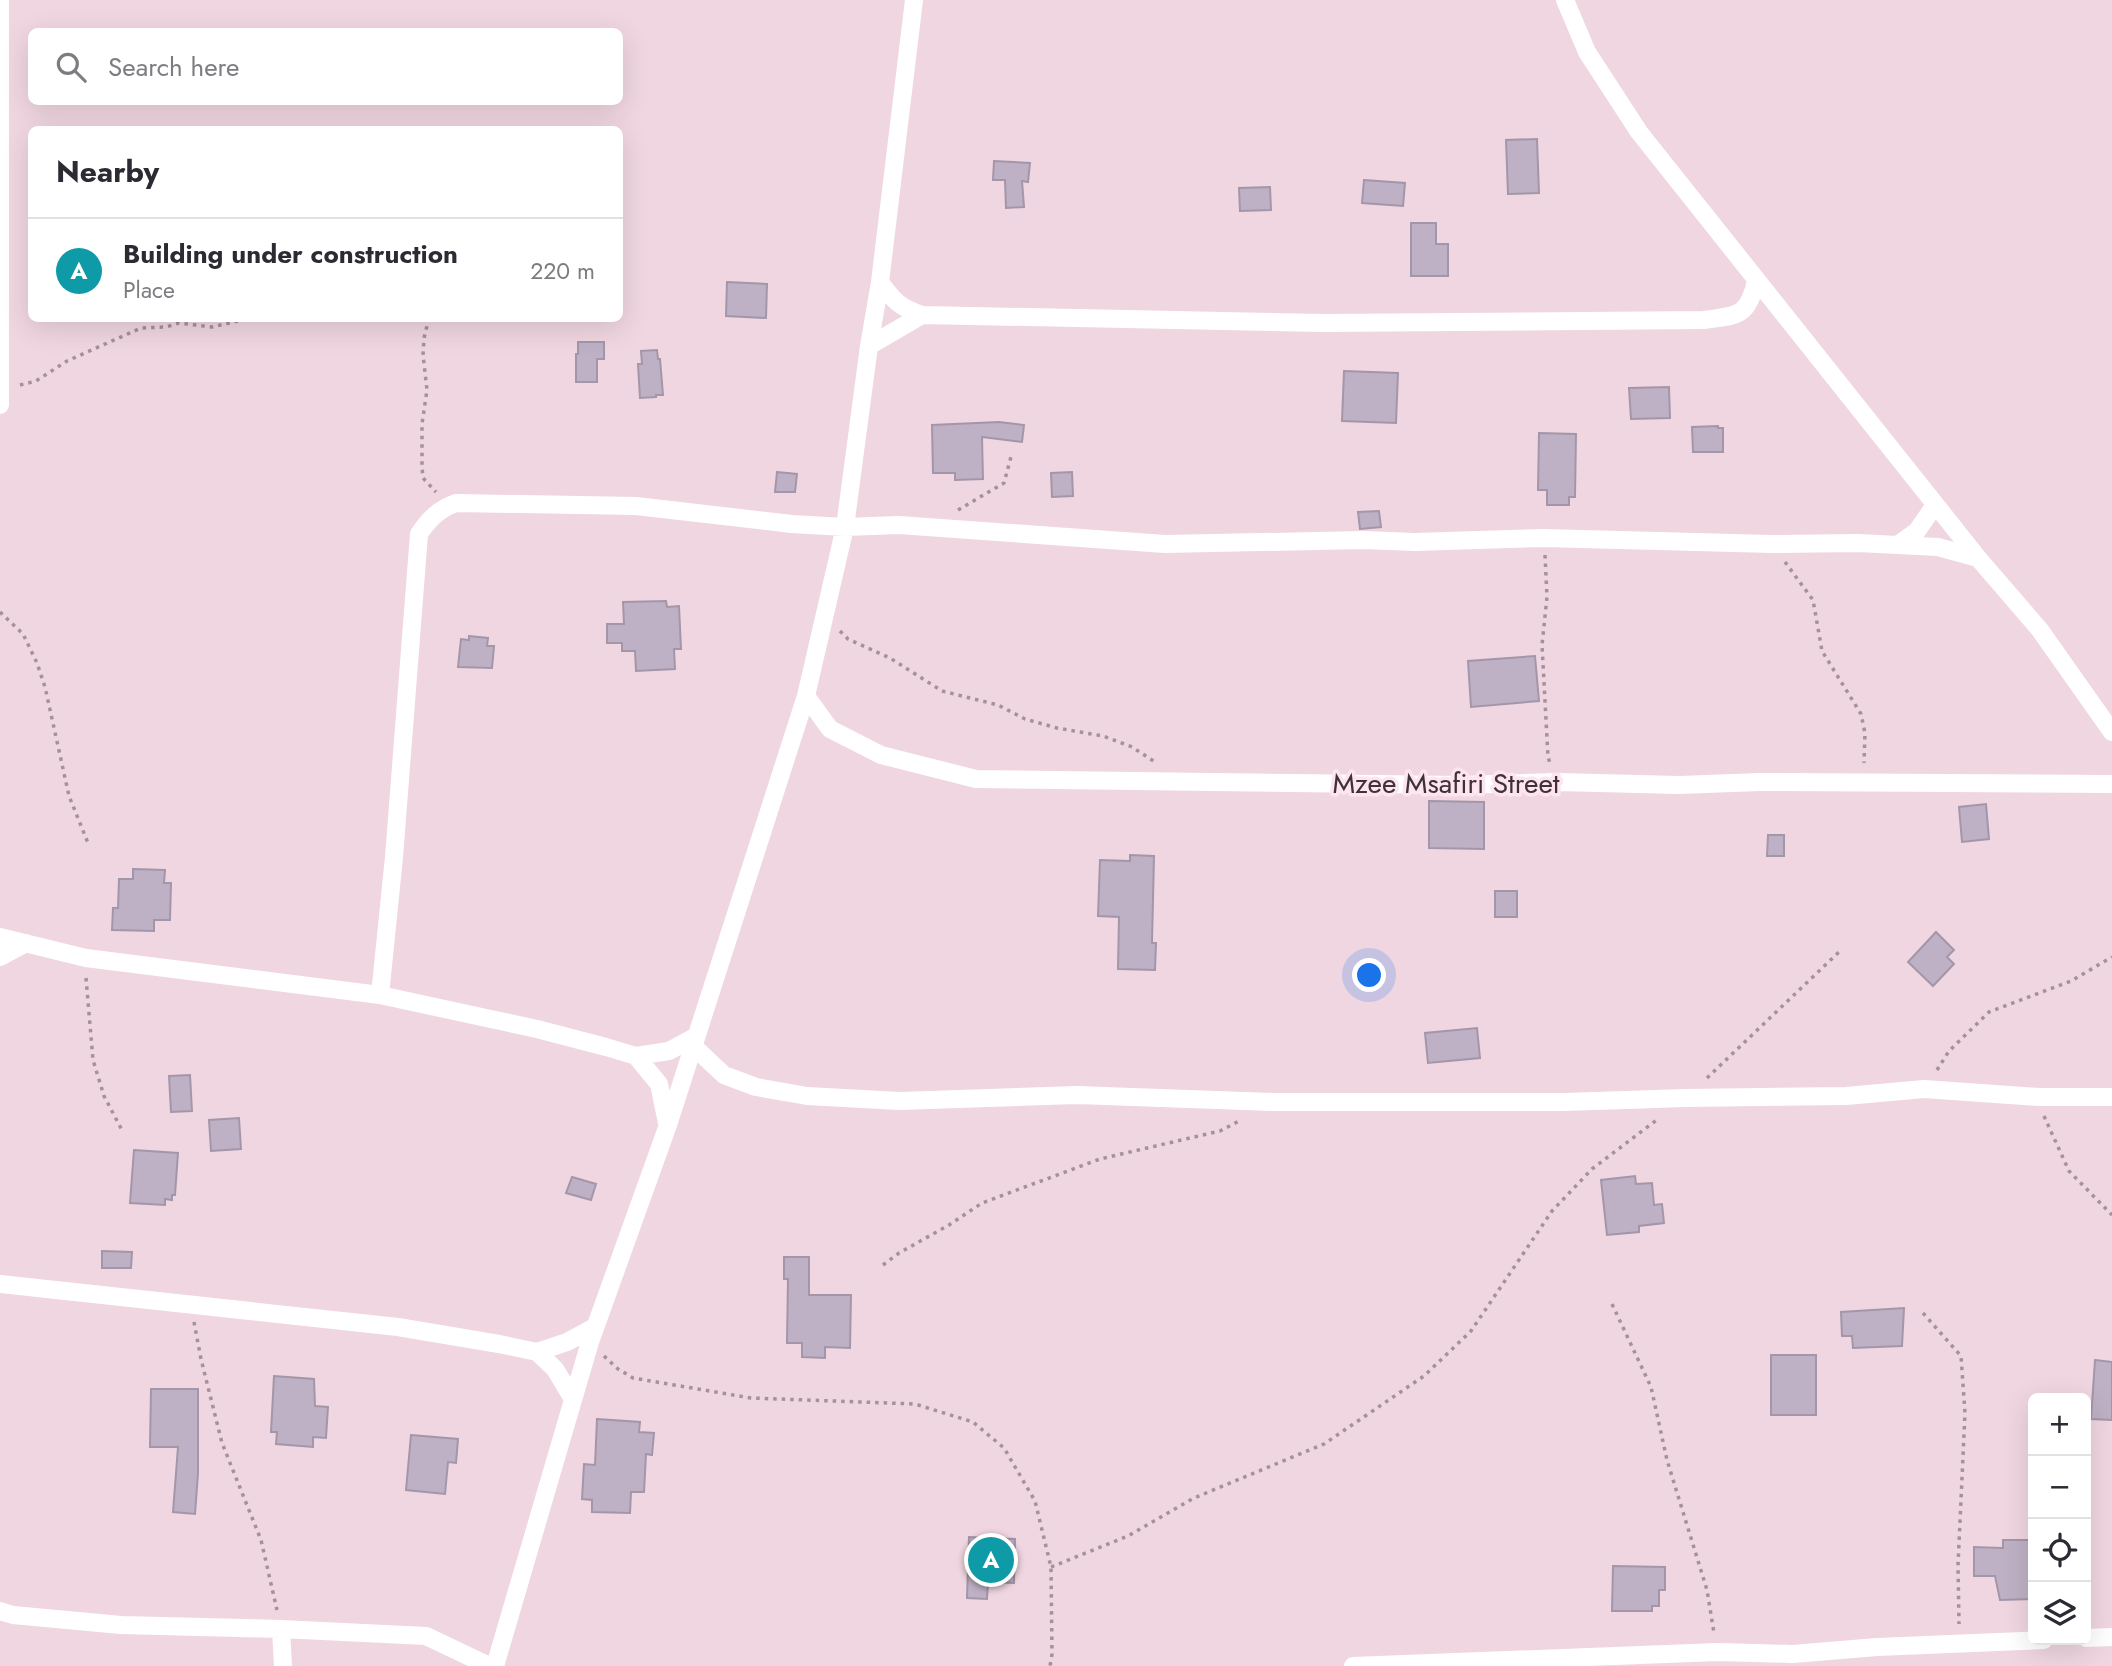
<!DOCTYPE html>
<meta charset="utf-8">
<style>
body{margin:0;font-family:Jost,sans-serif;background:#f2f2f3;color:#2b2b33}
.controls{position:absolute;right:21px;bottom:21px;display:grid;overflow:hidden;border-radius:10px;box-shadow:0 7px 28px #0002}
.controls button{width:63px;height:63px;display:grid;place-items:center;padding:0;border:0;border-bottom:2px solid #e1e1e2;background:#fff;color:#2b2b33;font:35px sans-serif}
.you{position:absolute;left:1370px;top:976px;width:24px;height:24px;margin:-18px;border:5px solid #fff;border-radius:50%;background:#1a73e8;box-shadow:0 0 0 10px #1a73e833}
.badge{display:grid;place-items:center;width:46px;height:46px;border-radius:50%;background:#ea580c;color:#fff;font-size:23px;font-weight:700}
.pin{position:absolute;translate:-50% -50%;border:4px solid #fff;box-shadow:0 2px 7px #0006}
.list{margin:0;padding:0;list-style:none}
h2{display:flex;justify-content:space-between;align-items:center;height:91px;margin:0;padding:0 28px;font-size:30px}
h2 small{font-size:23px;font-weight:400;color:#7c7c81}
.list li{display:grid;grid-template-columns:46px 1fr auto;gap:21px;align-items:center;box-sizing:border-box;height:105px;padding:0 28px;border-top:2px solid #e1e1e2}
.list b{display:block;font-size:26px;white-space:nowrap}
.list p{margin:0;font-size:23px;white-space:nowrap;color:#7c7c81}
.list em{font-size:23px;font-style:normal;color:#7c7c81}
.icon{flex:none;width:38px;height:38px;fill:none;stroke:currentColor;stroke-width:2;stroke-linecap:round;stroke-linejoin:round}
.map{position:relative;flex:none;width:2112px;height:1666px;overflow:hidden}
.search{position:absolute;background:#fff;box-shadow:0 7px 28px #0002;left:28px;top:28px;width:595px;height:77px;display:flex;align-items:center;gap:18px;box-sizing:border-box;padding:0 24px;border-radius:10px;color:#7c7c81;font-size:26px}
.panel{position:absolute;background:#fff;box-shadow:0 7px 28px #0002;left:28px;top:126px;width:595px;height:196px;border-radius:10px}
.map>svg:first-child{display:block}
</style>
<div class="map">
<svg width="2112" height="1666" viewBox="0 0 2112 1666">
<rect width="100%" height="100%" fill="#f0d6e1"/>
<path fill="#bfb1c5" stroke="#a496a9" stroke-width="2" d="M1537 139 1539 193 1508 194 1506 140Z
M994 161 1030 163 1028 182 1022 181 1024 207 1006 208 1005 180H993Z
M1364 180 1405 183 1403 206 1362 203Z
M1270 187 1271 210 1240 211 1239 188Z
M1411 223H1436V244H1448V276H1411Z
M727 282 767 284 766 318 726 316Z
M578 342H604V359H597V382H576V354H578Z
M657 350 658 359H660L663 395H656V397L640 398 638 364H642L641 351Z
M1344 371 1398 373 1396 423 1342 421Z
M1669 387 1670 418 1631 419 1629 388Z
M999 422 1024 425 1022 442 982 437 983 479 955 480V473H933L932 425Z
M1718 426V428H1723V452H1693L1692 427Z
M1539 433 1576 434 1575 497H1569V505H1547V490H1538Z
M777 472 797 474 795 492H775Z
M1072 472 1073 496 1052 497 1051 473Z
M1379 511 1381 527 1360 529 1358 512Z
M666 601 667 607 679 606 681 649H674L675 669 636 671 635 651H622V643H607V624H624L623 602Z
M469 636 488 638 487 646H494L492 668 458 667 461 639 469 640Z
M1535 656 1539 701 1471 707 1468 661Z
M1429 801 1484 802V849L1429 848Z
M1986 804 1989 839 1962 842 1959 807Z
M1768 835H1784V856H1767Z
M1130 855 1154 856 1152 943H1156L1155 970 1118 969 1119 917 1098 916 1100 860 1130 861Z
M133 869 165 870 164 883H171L170 920H154V931L112 930 113 908H118L119 879H133Z
M1495 891H1517V917H1495Z
M1936 932 1954 950 1947 957 1954 964 1933 986 1908 962Z
M1477 1028 1480 1058 1428 1063 1425 1033Z
M190 1075 192 1111 171 1112 169 1076Z
M239 1118 241 1149 211 1151 209 1120Z
M134 1150 178 1153 175 1195H172V1200L165 1199V1205L130 1203Z
M1635 1176 1636 1184 1652 1183 1654 1205 1662 1204 1664 1223 1639 1226V1232L1607 1235 1601 1180Z
M572 1177 596 1184 591 1200 566 1193Z
M102 1251 132 1252 131 1268H102Z
M784 1257H809V1295H851L850 1348 825 1347V1358L802 1357V1343H787L788 1279H784Z
M1904 1308 1902 1346 1853 1348 1852 1336H1842L1841 1312Z
M1771 1355H1816V1415H1771Z
M2095 1360 2112 1362V1420L2091 1419Z
M274 1376 314 1379 315 1406 328 1407 326 1438 313 1437V1447L276 1444 277 1432H271Z
M151 1389H198V1473L195 1514 173 1512 178 1447H150Z
M597 1419 640 1422 639 1432 654 1433 652 1455 646 1454 644 1492H631L630 1513 592 1512V1500L582 1499 584 1464 595 1465Z
M411 1435 458 1439 456 1463 448 1462 445 1494 406 1490Z
M969 1537 1015 1539 1014 1583 988 1582 987 1599 967 1598Z
M2003 1540H2033V1599L2000 1600 1995 1576H1974V1547L2003 1548Z
M1613 1566 1665 1567V1590H1659V1606H1652V1611H1612Z"/>
<g fill="none" stroke-linecap="round" stroke-linejoin="round">
<path stroke="#a49199" stroke-width="3.5" stroke-dasharray="3.5 5" stroke-linecap="butt" d="M429 318 424 338 423 355 427 390 422 424V467L423 478 436 492
M20 385 36 381 67 361 141 328 166 327 179 323 212 327 251 318
M958 510 1004 483 1012 453
M1545 555 1547 597 1542 645 1548 757 1550 763
M1785 562 1813 600 1822 651 1861 714 1865 733 1864 763
M0 612 23 634 37 663 45 687 69 796 88 843
M840 631 848 639 890 658 942 691 998 705 1025 719 1057 728 1103 736 1132 747 1155 762
M86 978 93 1060 104 1096 123 1132
M1937 1070 1949 1051 1989 1012 2071 981 2112 957
M1707 1078 1840 951
M2044 1116 2069 1171 2112 1215
M883 1265 899 1253 949 1225 982 1203 1100 1159 1220 1131 1241 1120
M1612 1304 1651 1387 1667 1460 1707 1590 1714 1633
M1923 1313 1961 1356 1965 1413 1958 1565 1959 1624
M194 1322 201 1359 222 1443 261 1540 277 1610
M604 1356 618 1369 633 1378 751 1398 915 1404 973 1422 1004 1448 1035 1501 1051 1567 1052 1654 1050 1666
M1051 1567 1128 1536 1194 1498 1324 1444 1424 1376 1471 1331 1552 1211 1592 1169 1658 1119"/>
<path stroke="#fff" stroke-width="18" d="M1565 0 1587 52 1639 132 1978 558 2040 630 2112 732
M880 282C894 301 899 307 922 315L1324 323 1704 320C1737 315 1747 318 1756 282
M869 346 922 315
M0 405V0
M1899 544 1917 531 1935 505
M806 696 830 729 881 755 976 779 1459 785 1557 782 1679 785 1760 782 2112 784
M0 937 86 958 380 995 537 1029 606 1047 636 1056 659 1084 667 1123
M0 957 26 943
M380 995 394 857 419 534C429 519 439 509 456 503L636 506 792 524 845 527 899 525 1165 544 1363 540 1415 542 1544 538 1771 544 1858 543 1938 547 1978 558
M692 1045 724 1075 756 1087 807 1096 899 1101 1077 1095 1274 1102H1564L1686 1098 1846 1096 1924 1089 2039 1097H2112
M636 1056 669 1051 695 1037
M0 1284 398 1327 499 1344 537 1352 555 1369 573 1399
M537 1352 567 1342 595 1327
M0 1611 13 1615 121 1625 281 1629 426 1636 489 1666
M281 1629 283 1666
M2086 1638 2112 1637
M495 1666 590 1342 668 1125 806 696 845 527 869 346 880 282 914 0
M1353 1666 1718 1652 1793 1654 1877 1647 2044 1640"/>
</g>
<g text-anchor="middle" dominant-baseline="central" stroke-width="7" stroke-linejoin="round" paint-order="stroke">
<g font-size="28" fill="#3c3237" stroke="#fee4ef">
<text x="1446" y="783">Mzee Msafiri Street</text>
</g>
</g>
</svg>
<div class="controls">
<button>+</button>
<button>−</button>
<button><svg class="icon" aria-label="locate" viewBox="0 0 24 24"><circle cx="12" cy="12" r="6"/><path d="M12 2v4M12 18v4M2 12h4M18 12h4"/></svg></button>
<button><svg class="icon" aria-label="layers" viewBox="0 0 24 24"><path d="M12 4l9 5-9 5-9-5zM3 14l9 5 9-5"/></svg></button>
</div>
<div class="you"></div>
<div class="pin badge" style="left:991px;top:1560px;background:#0f9aa8">A</div>
<div class="search"><svg class="icon" aria-label="search" viewBox="0 0 24 24"><circle cx="10" cy="10" r="6"/><path d="M15 15l6 6"/></svg>Search here</div>
<section class="panel">
<h2>Nearby<small></small></h2>
<ul class="list">
<li><span class="badge" style="background:#0f9aa8">A</span><div><b>Building under construction</b><p>Place</p></div><em>220 m</em></li>
</ul>
</section>
</div>
